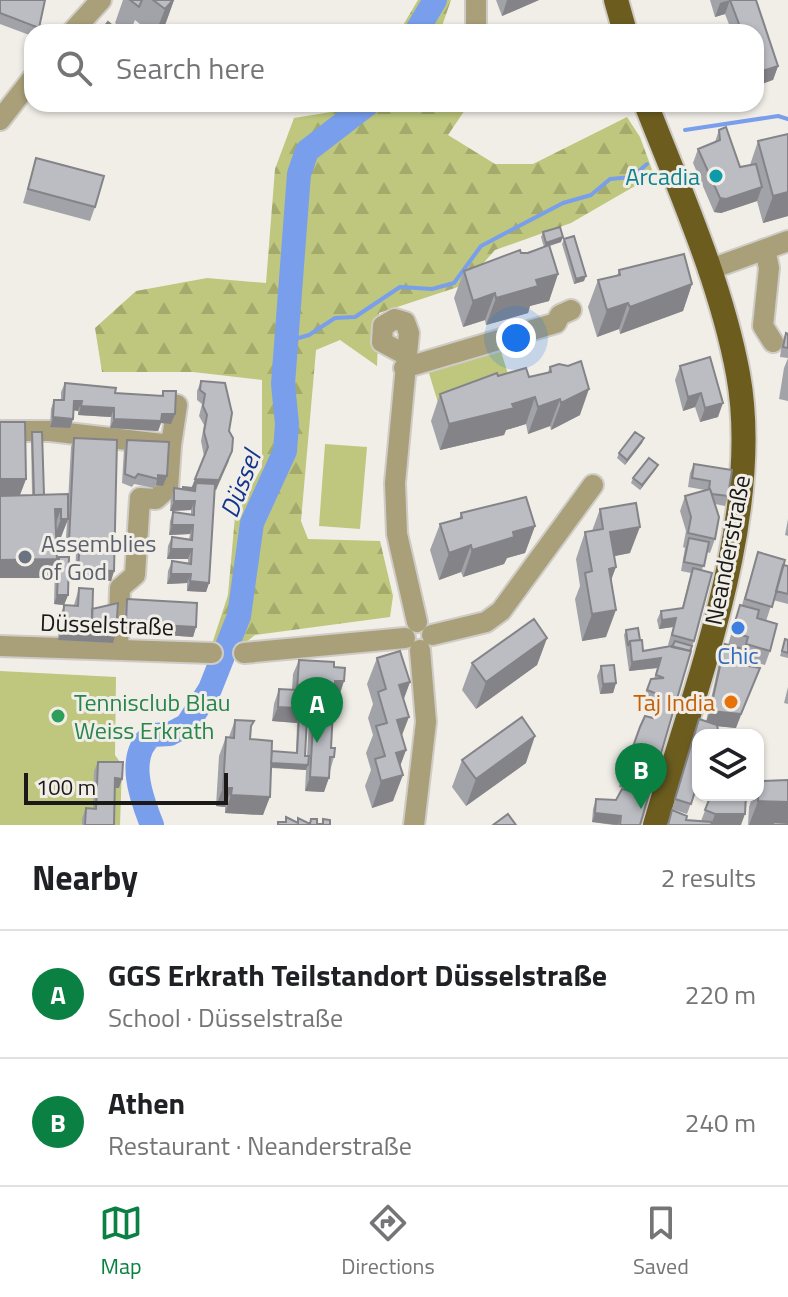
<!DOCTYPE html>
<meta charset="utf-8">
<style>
body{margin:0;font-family:"Titillium Web",sans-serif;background:#f2f2f2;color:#202124}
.controls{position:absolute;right:24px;bottom:24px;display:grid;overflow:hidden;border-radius:16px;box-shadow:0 2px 6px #0004}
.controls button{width:72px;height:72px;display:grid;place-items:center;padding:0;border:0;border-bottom:2px solid #e0e0e0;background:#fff;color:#202124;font:40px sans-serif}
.scale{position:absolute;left:24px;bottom:20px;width:204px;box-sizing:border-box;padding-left:8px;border:4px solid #1a1917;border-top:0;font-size:22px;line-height:28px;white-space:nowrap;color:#1a1917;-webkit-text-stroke:6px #f1eee8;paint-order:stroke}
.you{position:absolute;left:516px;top:338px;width:28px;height:28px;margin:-20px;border:6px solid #fff;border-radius:50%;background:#1a73e8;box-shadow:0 0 0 12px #1a73e833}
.badge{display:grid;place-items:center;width:52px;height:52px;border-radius:50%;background:#0b8043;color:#fff;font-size:26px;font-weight:700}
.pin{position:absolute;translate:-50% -66px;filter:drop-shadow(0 2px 4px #0008)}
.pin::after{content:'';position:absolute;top:42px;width:28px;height:24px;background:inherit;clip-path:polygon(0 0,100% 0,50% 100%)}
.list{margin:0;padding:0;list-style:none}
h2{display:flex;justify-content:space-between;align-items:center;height:104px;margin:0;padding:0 32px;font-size:34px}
h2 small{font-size:26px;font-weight:400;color:#757577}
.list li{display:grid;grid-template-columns:52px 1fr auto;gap:24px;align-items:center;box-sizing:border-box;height:128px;padding:0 32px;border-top:2px solid #e0e0e0}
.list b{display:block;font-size:30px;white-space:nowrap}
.list p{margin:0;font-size:26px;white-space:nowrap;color:#757577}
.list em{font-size:26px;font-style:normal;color:#757577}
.icon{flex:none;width:44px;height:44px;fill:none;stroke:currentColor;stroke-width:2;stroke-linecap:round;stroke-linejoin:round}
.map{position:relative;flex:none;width:788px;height:825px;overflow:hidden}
.search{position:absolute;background:#fff;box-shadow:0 2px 6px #0004;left:24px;right:24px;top:24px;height:88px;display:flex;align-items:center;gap:20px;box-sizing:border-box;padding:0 28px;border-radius:24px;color:#757577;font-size:30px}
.sheet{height:360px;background:#fff}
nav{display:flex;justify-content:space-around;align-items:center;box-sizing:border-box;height:112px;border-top:2px solid #e0e0e0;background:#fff;font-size:22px;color:#757577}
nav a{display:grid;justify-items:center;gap:4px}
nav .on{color:#0b8043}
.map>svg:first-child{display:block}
</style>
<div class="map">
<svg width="788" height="825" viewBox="0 0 788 825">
<defs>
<pattern id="forest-firs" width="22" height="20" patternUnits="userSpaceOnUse" patternTransform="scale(2)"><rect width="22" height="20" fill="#bec77d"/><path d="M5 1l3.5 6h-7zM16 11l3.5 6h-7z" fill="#a3aa6b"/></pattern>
</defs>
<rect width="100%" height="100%" fill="#f1eee8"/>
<path fill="#bec77d" d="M500 348 512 387 440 409 428 370Z
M325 444 367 447 360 529 319 526Z
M0 671 116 677 115 755 122 765 120 825H0Z"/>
<path fill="url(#forest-firs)" d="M418 0H451L440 32H399Z
M380 104H469L448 135 495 164H533L627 117 640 137 654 175 571 223 495 250 464 285 379 313 377 366 340 340 316 350 301 521 308 539 380 541 393 596 390 617 255 635 245 643 211 647 228 595 235 516 262 467V380L193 372H102L95 328 136 291 207 278 266 283 275 169 294 118Z"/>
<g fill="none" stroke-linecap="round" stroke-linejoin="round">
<path stroke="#799fec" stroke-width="4" d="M685 130 778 116 788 119
M288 341 309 335 335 318 355 317 400 287 432 289 454 283 481 246 563 203 591 195 610 179 632 177 647 164"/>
<path stroke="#799fec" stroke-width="24" d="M416 32 435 0
M152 825C142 800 125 756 152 735L170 734 187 725 210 689 239 616 252 523 285 451 287 424 283 384 299 174 307 151 368 104"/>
<g stroke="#cfccc7" stroke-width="24">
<path id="minor" d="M476 28V0
M72 32 101 0
M0 120 32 79
M765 249 769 268 763 326 773 342
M708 270 788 241
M406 355 382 342 383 326 395 319 405 322 409 333 395 483 397 534 417 622
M404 368 556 323 560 315 571 310
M0 431H50L171 445 168 488 156 499 140 498 135 575 120 588 118 650
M171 445 177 405
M432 635 486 622 501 611 593 485
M0 646 212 653
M244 653 405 638
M414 825 426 722 420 650"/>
</g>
<g stroke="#cfccc7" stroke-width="28">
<path id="major" d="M616 0 625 32
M646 104C680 191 721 282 738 374 764 515 694 690 655 825"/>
</g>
<use href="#minor" stroke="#a99f78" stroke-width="20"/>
<use href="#major" stroke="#6c5d1f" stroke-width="24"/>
</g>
<path fill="#a2a3a8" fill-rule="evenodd" d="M0 0 39 28 37 32H32V36L0 24Z
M123 0H174L165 25 159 32H150L135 20 130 32H127L115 23Z
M496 0H539L502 16Z
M710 0H756L778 66 773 80 756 32H732L725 14 715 17Z
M719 130 740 167 750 165 758 141 788 134V216L763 223 757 201 721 213 714 212 693 163 698 149 715 142Z
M36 158 95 207 90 221 23 203Z
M543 232 561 242 550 246 558 274 549 301 530 306 528 313 486 325 485 320 463 327 454 298 464 271 544 247 541 237Z
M564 239 584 281 574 284 562 244Z
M619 270 692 284 683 311 620 334 619 329 597 337 588 307 598 280 617 276Z
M786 333 788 334V358L780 357 782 343Z
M788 358V401L779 399 784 368Z
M680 366 718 417 700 422 695 407 683 411 675 380Z
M550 367 580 415 551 430 550 426 528 434 526 424 506 430 504 435 440 450 431 421 440 394 498 376 529 377 548 372Z
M201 381 229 431V461L216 490H214L209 583 206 592 187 591V583L167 584 168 571 172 561 188 563V559H167L168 546 172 537 189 539 190 534 169 535 170 521 173 512 191 515V510L170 511 171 498 174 488 182 489 192 488 204 456 201 441 204 425 199 416 202 404 197 400V391Z
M65 383 115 393 161 396 163 391 175 414 171 424 161 423 158 431 110 428 111 417 78 415V411L74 410 73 419 70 428 50 427 51 409 54 400H61V392Z
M0 422 26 479 20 495H32L31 437 32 432 44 495 68 502 71 447 74 438 114 571 111 581 75 579 76 552 65 551 67 522 61 537H56L50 578H0Z
M644 438 642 443 625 465 617 458 619 453Z
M127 440 163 486 156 485 154 488 134 484 132 487 122 483 124 449Z
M694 464 728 496 725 506 715 504V539L710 553 707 552 702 570 694 641 640 825H613L592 822 593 809 596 799 616 800 631 791V790L619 787 622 776 640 727 652 718 656 704 643 699 651 679H654L657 668 629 671 624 635 626 630 640 640 643 651 673 646 668 645 673 627 659 629 657 620 661 611 682 608 691 573 681 571 685 548 683 547 686 531 680 511 685 496 705 490 688 487 690 473Z
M656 469 640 490 631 483 633 478Z
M600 509 630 553 614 556 606 637 582 641 575 599 580 586 576 559 585 532 592 531Z
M461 513 535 526 525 553 507 558 504 564 463 577 461 572 439 580 430 550 440 524 459 519Z
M788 519V536L785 535Z
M758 552 788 566V604L773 600 766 621 770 651 765 665 741 658 743 651 738 664 736 728 717 726 698 735V795H694L687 814 672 809 699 719 706 722 720 658 725 644 728 645 740 605H742Z
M59 557 68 595 64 605 54 604 55 566Z
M79 588 92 609 116 633 113 643 58 640 59 619 64 605H74Z
M127 599 196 627 193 637 123 632 124 609Z
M547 638 537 665 476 709 462 690 472 663Z
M785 639 788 640V658L780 656Z
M377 658 410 682 404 699 402 736 406 750 400 766 393 801 372 808 365 786 371 770 366 753 373 735 368 718 373 704 367 684Z
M299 660 334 667 344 681 339 696 334 695 333 701 337 710 332 724 331 748 334 757 324 792 305 791 306 770 271 768 263 815 225 813V807L216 806 219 756 226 737H229L235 720 251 732 250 739 272 751 296 753 297 723 272 721 274 704 279 689 292 690 293 674ZM307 723H309L307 756H305Z
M601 666 616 683 613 693 600 694 597 676Z
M788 687V704L784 703Z
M462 760 526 763 466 806 452 787Z
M98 762 119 788H115L114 825H82V818L86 808 93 809 94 771Z
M711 795 741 825H667L672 810 686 820 701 821Z
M753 795H758L788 825H748L749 807Z"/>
<path fill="#848488" d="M174 0 165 25 159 32H156L165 9Z
M507 0H539L502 16Z
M730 0 725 14 715 17 720 3Z
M778 66 773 80 756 86V73Z
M762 187 757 201 721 213 714 212 720 198Z
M788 192V216L763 223 773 196Z
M563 237 561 242 544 247 546 243Z
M558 274 549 301 530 306 528 313 486 325 496 298 536 280Z
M586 276 584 281 574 284 576 279Z
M692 284 683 311 620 334 630 307Z
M495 293 485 320 463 327 473 301Z
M628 303 619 329 597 337 607 310Z
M589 389 580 415 551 430 561 403Z
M701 393 695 407 683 411 688 397Z
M535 397 526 424 506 430 504 435 440 450 449 424Z
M560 399 550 426 528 434 538 407Z
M74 401H82L78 411 71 410Z
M723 403 718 417 700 422 705 408Z
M81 406 114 408 111 417 78 415Z
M162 414H175L171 424 161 423 158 431 110 428 114 419Z
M53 417 73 419 70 428 50 427Z
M644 438 642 443 625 465 627 460Z
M232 451 216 490 196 489V483L194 489H191L195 479Z
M658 465 656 469 640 490 642 485Z
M158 475 167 476 163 486 156 485Z
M0 479H26L16 505 0 506Z
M174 501H195L191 510 170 511Z
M55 509H61L54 528Z
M61 519H68L61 537H54Z
M172 525H193L190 534 169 535Z
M535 526 525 553 507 558 504 564 463 577 472 550 513 532Z
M640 527 630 553 600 559 610 532Z
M69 542H80L76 552 65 551Z
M471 545 461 572 439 580 449 553Z
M171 549H192L188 559H167Z
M57 559 50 578H0V560Z
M616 567 606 594 609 569Z
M78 569 114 571 111 581 75 579Z
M171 574H191L187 583 167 584Z
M190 581 209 583 206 592 187 591Z
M57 595H68L64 605 54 604Z
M616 610 606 637 582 641 592 614Z
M676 618 673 627 659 629 662 620Z
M126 623 196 627 193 637 123 632Z
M63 626 92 627 116 633 113 643 58 640Z
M547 638 537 665 476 709 486 682Z
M661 658 657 668 629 671 632 662Z
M335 681H344L339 696 329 695Z
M410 682 400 708 399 685Z
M754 682 736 728 705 725 710 711Z
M616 683 613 693 600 694 603 684Z
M278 707 314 709 309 723H299V718L297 723 272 721Z
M409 717 399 743 397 720Z
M535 736 526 763 466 806 476 779Z
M406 750 396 777 403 775 393 801 372 808 381 781 396 753Z
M267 763 308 765 306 770 265 767Z
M310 777 329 778 324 792 305 791Z
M115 778 122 779 119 788H112Z
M697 785H698V795H693Z
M223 788H232L225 807 216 806Z
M231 795 270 797 263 815 225 813Z
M758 801 788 802V823L773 822 772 825H749Z
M595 813 621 816 618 825 592 822Z
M715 814H745L741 825H711Z"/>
<path fill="#bcbdc3" stroke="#848488" stroke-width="2" d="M0 0H45L39 28 0 13Z
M130 0H142L139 7Z
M153 0H173L165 9Z
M730 0H756L778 66 756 73V32H742Z
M108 22 120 32H100Z
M701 26 703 32H683Z
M726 127 740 167 756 164 762 187 726 199 720 198 698 149 720 140 719 130Z
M788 134V192L773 196 758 141Z
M36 158 104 176 95 207 28 189Z
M560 227 563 237 546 243 543 232Z
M574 236 586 276 576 279 564 239Z
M549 245 558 274 536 280 538 286 496 298 495 293 473 301 464 271 520 250 521 253H528Z
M684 254 692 284 630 307 628 303 607 310 598 280 620 275 619 270Z
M786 333 788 334V348L783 347Z
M710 357 723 403 705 408 701 393 688 397 680 366Z
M581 361 589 389 561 403 560 399 538 407 535 397 512 404 514 408 449 424 440 394 497 373 498 376 526 368 529 377 551 372 550 367 559 364 568 366Z
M201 381 225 383 232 413 229 431 233 438 232 451 219 480 195 479 208 447 204 432 207 415 203 406 205 394 200 390Z
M65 383 116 388 115 393 163 396V391H176L175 414H162L161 421 114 419V408L81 406 82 401H74L73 419 53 417 54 400H64Z
M0 422H25L26 479H0Z
M32 432H42L44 495H34Z
M635 432 644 438 627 460 619 453Z
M74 438 117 440 114 571 78 569 80 542H69Z
M127 440 169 442 167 476 158 475V479L138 474 135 478 125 474Z
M649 458 658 465 642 485 633 478Z
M694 464 732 470 728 496 712 494 710 489H709L710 481 692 478Z
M196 483 215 484 209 583 190 581 191 574H171L172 561 191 564 192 549H171L172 537 192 540 193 525H172L173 512 194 515V508L195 501H174V488L195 491Z
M183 487 194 488 193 490 183 489Z
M710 489 719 517 715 539 688 533 691 517 685 496Z
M68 494V519H61V509H55L57 559 0 560V496Z
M526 497 535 526 513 532 514 537 472 550 471 545 449 553 440 524 462 518 461 513Z
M636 503 640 527 610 532 616 567 609 569 616 610 592 614 585 573 592 571 585 532 603 529 600 509Z
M689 538 709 542 704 566 684 562Z
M758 552 785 560 772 607 745 599Z
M59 557H69L68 595H57Z
M783 565 788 566V594L776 591Z
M693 568 712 573 694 641 672 635 676 618 662 620 661 611 683 608Z
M79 588 93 589 92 627 63 626 64 605 78 606Z
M127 599 197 603 196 627 126 623Z
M118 603 116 633 90 632 92 627V609Z
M740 605 759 610 757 618 777 624 770 651 746 644 748 637 732 632Z
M534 619 547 638 486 682 472 663Z
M638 628 640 640 630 641 628 646 626 630Z
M785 639 788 640V653L782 651Z
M642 640 643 651 671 646 691 651 640 825H620L621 816 595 813 596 799 616 800 622 789 632 791 635 781 623 777 626 766 640 727 645 716 653 718 660 695 647 690 651 679 664 678 656 675 661 658 632 662 630 641Z
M675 641 692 646 690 651 672 647Z
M725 644 743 649 737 664 760 668 741 714 710 711Z
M400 651 410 682 399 685 409 717 397 720 406 750 396 753 403 775 381 781 375 759 385 756 376 726 387 723 378 692 386 689 377 658Z
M299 660 334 662V667L345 668 344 681H335L333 701H337V710H333L331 748H335L334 757H330L329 778 310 777 314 709 278 707 279 689 297 690Z
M614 665 616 683 603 684 601 666Z
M522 717 535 736 476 779 462 760Z
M299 718H307L305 756H309L308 765 271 763 272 751 297 753Z
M699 719 717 725 718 730 716 735H698V785H697L691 804 675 799Z
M235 720 254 721 251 726 250 739 272 741 270 797 231 795 232 788H223L226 737 234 738Z
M98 762H123L122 779 115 778 114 825H85L86 808 96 809Z
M788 780V802L758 801 759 781Z
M711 795H746L745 814H715L705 810Z
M672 810 687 816 686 820 712 822 711 825H668Z
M508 814 516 825H493Z
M286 817 298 823V818L310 824 311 819H317V824H323V819L330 820V825H278V822H286Z
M773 822 788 823V825H773Z"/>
<circle fill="#0f9aa8" stroke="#f1eee8" stroke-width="3" cx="716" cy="176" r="8"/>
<circle fill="#6b7280" stroke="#f1eee8" stroke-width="3" cx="25" cy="557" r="8"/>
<circle fill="#3f7fe0" stroke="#f1eee8" stroke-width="3" cx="738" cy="628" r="8"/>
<circle fill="#e8710a" stroke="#f1eee8" stroke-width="3" cx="731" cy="702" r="8"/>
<circle fill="#2e9e5b" stroke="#f1eee8" stroke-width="3" cx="58" cy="716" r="8"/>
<g text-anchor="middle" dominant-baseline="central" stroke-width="6" stroke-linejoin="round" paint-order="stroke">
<g font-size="24" fill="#0d838f" stroke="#f1eee8" text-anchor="end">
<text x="700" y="176">Arcadia</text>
</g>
<g font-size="24" fill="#5b616d" stroke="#f1eee8" text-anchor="start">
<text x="41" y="543">Assemblies<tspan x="41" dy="28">of God</tspan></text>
</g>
<g font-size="24" fill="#1a1917" stroke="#f1eee8">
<text transform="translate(727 550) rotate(-79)">Neanderstraße</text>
<text transform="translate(107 624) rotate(2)">Düsselstraße</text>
</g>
<g font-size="24" fill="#366cbe" stroke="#f1eee8">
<text x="738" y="655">Chic</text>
</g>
<g font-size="24" fill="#27864d" stroke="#f1eee8" text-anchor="start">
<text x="74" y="702">Tennisclub Blau<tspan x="74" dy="28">Weiss Erkrath</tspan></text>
</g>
<g font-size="24" fill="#c56008" stroke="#f1eee8" text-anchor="end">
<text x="715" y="702">Taj India</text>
</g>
<g font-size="26" font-style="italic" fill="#11358d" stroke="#f1eee8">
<text transform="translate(240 484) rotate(-69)">Düssel</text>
</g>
</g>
</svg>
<div class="controls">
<button><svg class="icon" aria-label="layers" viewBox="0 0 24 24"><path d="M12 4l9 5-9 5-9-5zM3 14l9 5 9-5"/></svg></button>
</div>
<div class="scale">100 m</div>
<div class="you"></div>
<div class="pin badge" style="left:317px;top:743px">A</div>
<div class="pin badge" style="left:641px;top:809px">B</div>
<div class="search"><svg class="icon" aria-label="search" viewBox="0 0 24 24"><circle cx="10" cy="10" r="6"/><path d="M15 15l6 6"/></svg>Search here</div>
</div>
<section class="sheet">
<h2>Nearby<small>2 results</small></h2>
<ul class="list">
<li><span class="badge">A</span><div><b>GGS Erkrath Teilstandort Düsselstraße</b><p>School · Düsselstraße</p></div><em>220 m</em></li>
<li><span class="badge">B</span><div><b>Athen</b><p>Restaurant · Neanderstraße</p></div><em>240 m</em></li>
</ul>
</section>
<nav>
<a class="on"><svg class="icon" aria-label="map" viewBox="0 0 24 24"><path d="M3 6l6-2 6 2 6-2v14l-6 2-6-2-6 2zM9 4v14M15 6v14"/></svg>Map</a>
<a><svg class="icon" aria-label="directions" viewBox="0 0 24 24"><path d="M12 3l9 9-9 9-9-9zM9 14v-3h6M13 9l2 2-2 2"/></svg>Directions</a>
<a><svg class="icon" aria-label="saved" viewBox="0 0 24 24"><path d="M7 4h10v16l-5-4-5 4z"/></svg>Saved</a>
</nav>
